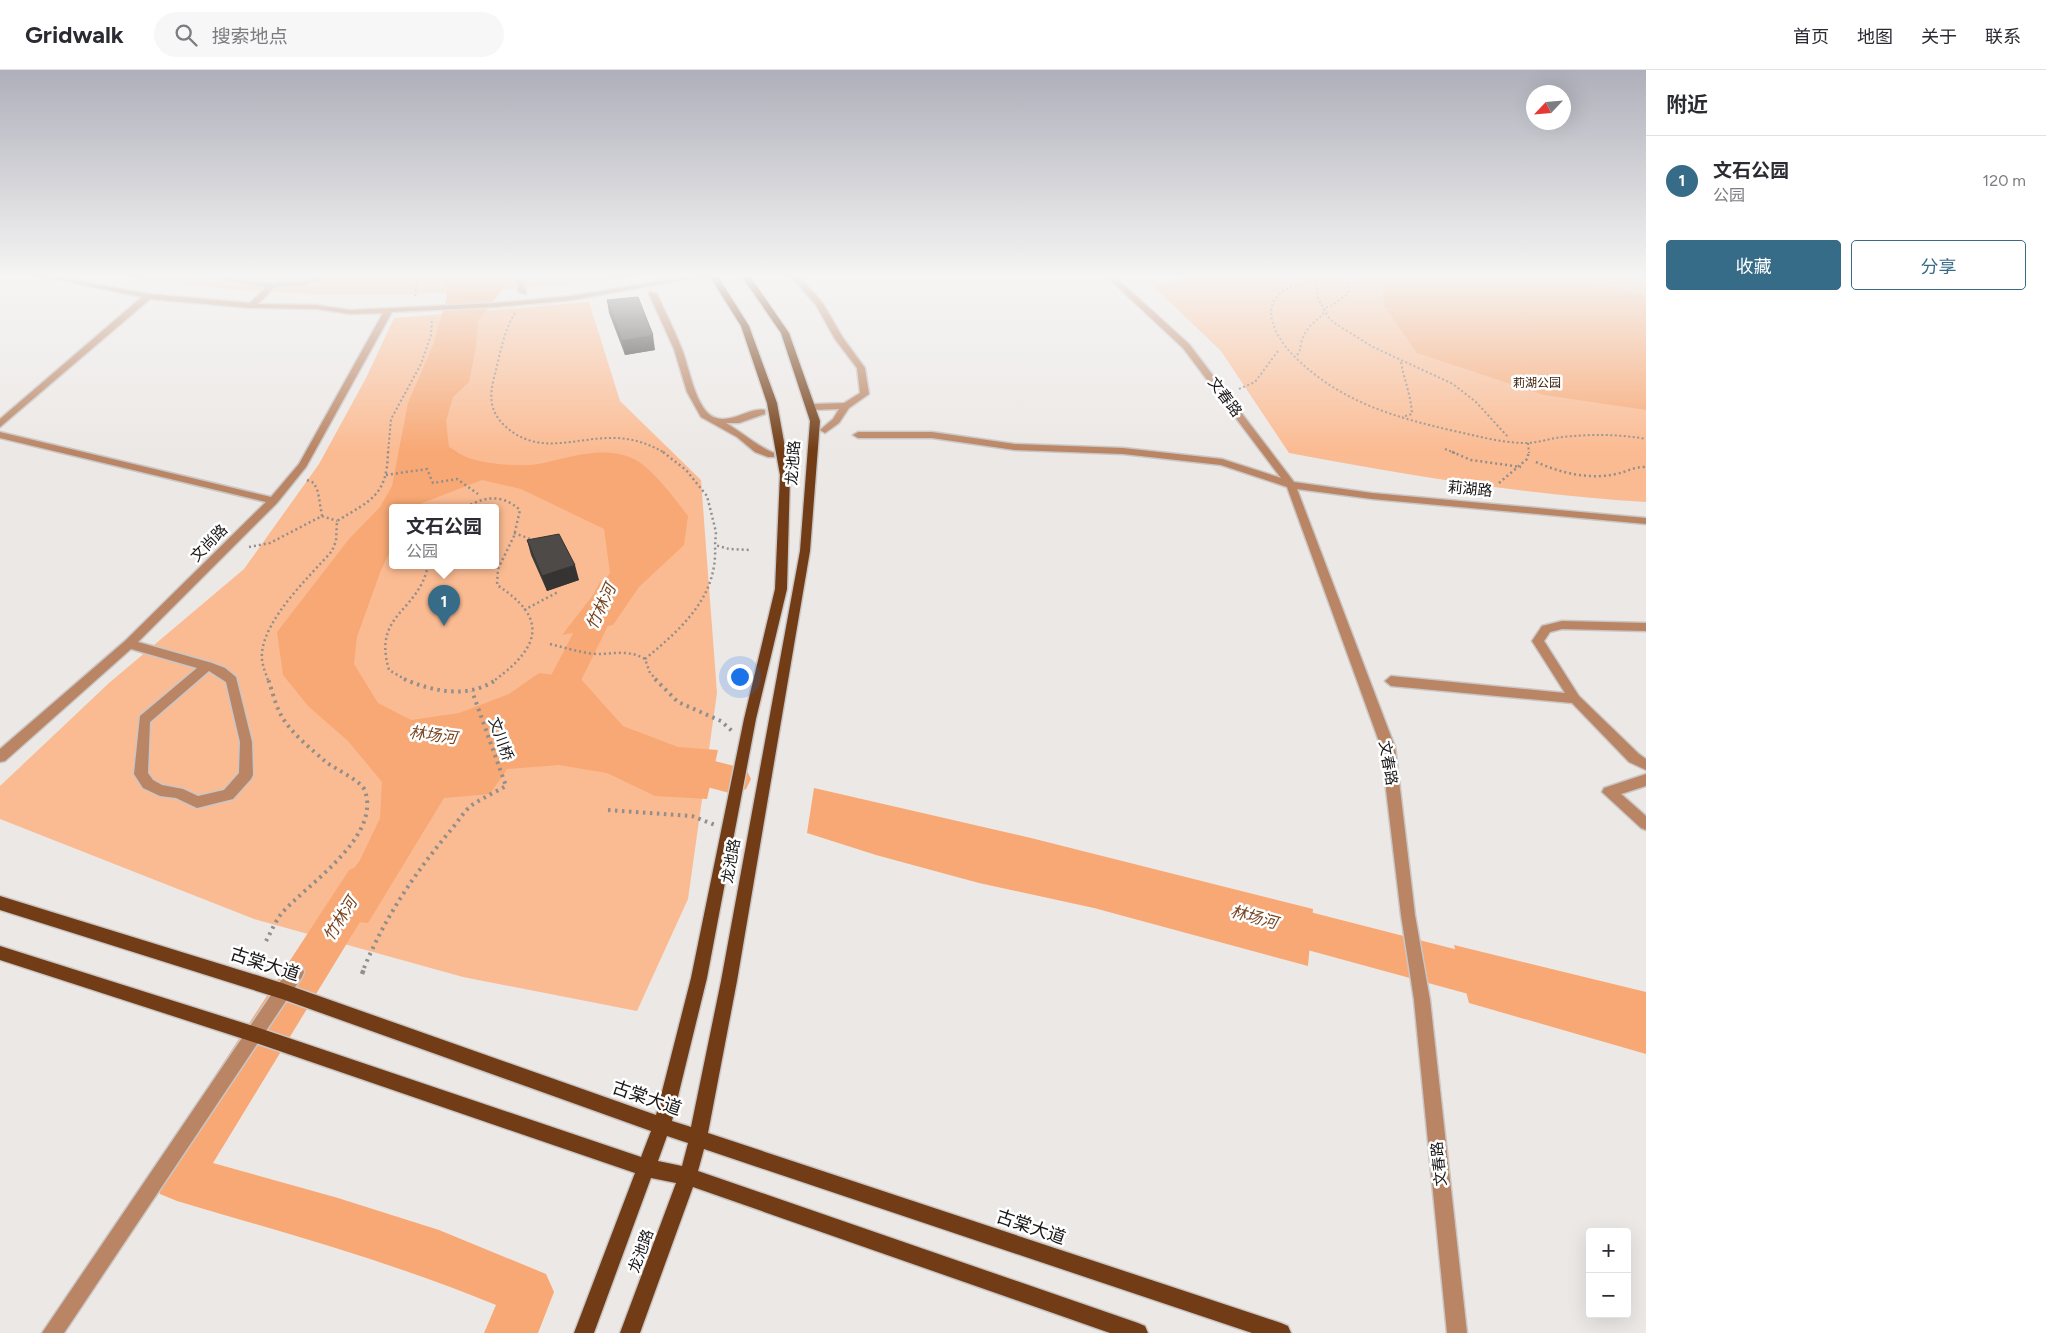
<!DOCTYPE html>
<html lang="zh">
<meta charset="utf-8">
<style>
body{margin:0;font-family:Figtree,"Noto Sans SC",sans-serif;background:#f7f7f7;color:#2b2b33}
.controls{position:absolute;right:15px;bottom:15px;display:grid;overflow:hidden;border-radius:5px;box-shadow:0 5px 20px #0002}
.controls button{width:45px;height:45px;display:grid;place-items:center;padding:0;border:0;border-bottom:1px solid #e1e1e2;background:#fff;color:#2b2b33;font:25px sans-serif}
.compass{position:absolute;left:1526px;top:15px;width:45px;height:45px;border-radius:50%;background:#fff;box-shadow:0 5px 20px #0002;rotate:244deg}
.you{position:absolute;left:739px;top:606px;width:18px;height:18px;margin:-12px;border:4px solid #fff;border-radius:50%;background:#1a73e8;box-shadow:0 0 0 8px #1a73e833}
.badge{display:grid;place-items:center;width:32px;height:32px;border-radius:50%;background:#376c88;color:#fff;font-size:16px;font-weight:700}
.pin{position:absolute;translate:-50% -41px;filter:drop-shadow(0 1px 2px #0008)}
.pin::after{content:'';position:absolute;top:26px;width:18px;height:15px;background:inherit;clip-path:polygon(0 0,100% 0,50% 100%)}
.popup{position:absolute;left:389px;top:434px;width:110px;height:65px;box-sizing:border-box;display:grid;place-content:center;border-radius:5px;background:#fff;filter:drop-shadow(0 1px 4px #0005);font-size:16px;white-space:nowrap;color:#7c7c81}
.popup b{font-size:19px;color:#2b2b33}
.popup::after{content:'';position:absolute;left:50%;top:100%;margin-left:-10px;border:10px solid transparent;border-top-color:#fff}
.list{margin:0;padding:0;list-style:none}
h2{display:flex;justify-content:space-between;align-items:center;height:65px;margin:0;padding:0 20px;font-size:21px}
h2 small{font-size:16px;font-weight:400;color:#7c7c81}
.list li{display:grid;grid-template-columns:32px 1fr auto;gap:15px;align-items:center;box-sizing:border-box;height:90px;padding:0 20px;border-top:1px solid #e1e1e2}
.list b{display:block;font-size:19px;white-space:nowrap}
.list p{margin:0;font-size:16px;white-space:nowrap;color:#7c7c81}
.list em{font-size:16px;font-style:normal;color:#7c7c81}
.actions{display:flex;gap:10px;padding:15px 20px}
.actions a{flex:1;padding:11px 0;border:1px solid #376c88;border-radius:5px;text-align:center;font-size:18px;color:#376c88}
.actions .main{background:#376c88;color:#fff}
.icon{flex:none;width:28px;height:28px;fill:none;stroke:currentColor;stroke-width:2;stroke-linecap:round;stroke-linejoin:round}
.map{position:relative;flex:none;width:1646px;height:1263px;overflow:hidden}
header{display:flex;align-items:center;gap:30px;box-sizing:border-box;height:70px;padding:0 25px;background:#fff;border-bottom:1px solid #e1e1e2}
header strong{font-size:24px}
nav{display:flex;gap:28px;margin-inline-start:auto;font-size:18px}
.search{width:350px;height:45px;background:#f7f7f7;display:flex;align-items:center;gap:12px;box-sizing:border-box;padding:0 18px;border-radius:28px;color:#7c7c81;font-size:19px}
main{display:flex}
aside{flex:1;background:#fff}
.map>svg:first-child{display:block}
</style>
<header>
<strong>Gridwalk</strong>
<div class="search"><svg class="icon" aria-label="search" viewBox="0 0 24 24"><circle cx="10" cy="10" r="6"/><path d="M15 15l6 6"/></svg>搜索地点</div>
<nav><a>首页</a><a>地图</a><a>关于</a><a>联系</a></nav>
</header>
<main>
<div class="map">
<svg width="1646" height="1263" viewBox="0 0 1646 1263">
<rect width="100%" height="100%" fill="#ece8e6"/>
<path fill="#fbbb92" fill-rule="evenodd" d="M116 205H645C471 228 290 234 116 205Z
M1203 205H1646V432C1526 425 1407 405 1289 383L1221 281 1153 216Z
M589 232 620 331 701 410 717 623 688 829 637 941 463 907 254 849 0 749V716L109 613 244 499 319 394 366 308 394 248ZM393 437H495V495H393Z"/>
<path fill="#f8a874" d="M444 205H504L509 211 478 251 476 277 469 312 453 327 446 351 449 377C455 380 462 386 469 388 486 394 521 397 538 394 568 388 602 375 632 388 652 397 675 429 688 446L684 475 639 517 613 555 562 565 610 503 604 459 521 419 482 410 422 433 418 437H393V475L381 500 357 567 354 594 378 633 411 650 459 643 509 624 539 603 580 608 623 656 678 677 718 680 707 729 655 726 607 703 559 695 507 699 490 724 444 728 368 853 318 848 360 790 380 748 382 712 348 671 308 636 283 605 277 562 349 469 380 437 392 416 408 333 433 275 447 227Z
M1382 205H1569L1578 209 1646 226V340L1544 325 1417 283 1384 236Z
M814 718 1031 768 1313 839 1308 896 1094 838 979 813 876 785 807 763Z
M1454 875 1646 922V984L1469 933Z"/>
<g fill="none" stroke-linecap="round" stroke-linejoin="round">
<path fill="#f8a874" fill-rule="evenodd" d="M611 509 622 512 626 519 569 635 535 650 523 646 518 637 523 628 545 617 600 512Z
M668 679 746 699 751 709 746 719 733 724 655 703 650 693 655 683Z
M363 794 377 800 383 812 377 824 213 1093 338 1128 439 1160 546 1204 554 1222 538 1263H484L496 1235C392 1192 285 1163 177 1131L160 1124 153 1107 160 1090 349 800Z
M1267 831 1505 892 1520 898 1526 913 1520 928 1505 934 1267 869 1253 863 1247 850 1253 837Z"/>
<g stroke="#cac6c5" stroke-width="3">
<path id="minor" d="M34 205H48L148 224 250 233 266 217 198 205C219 203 239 212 260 213 273 213 289 213 302 211 313 209 321 205 333 205L332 207 304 215 275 217 258 234 317 235 350 240 496 233 572 226 696 205H711L572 230 496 237 392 242 306 397 277 433 138 572 212 593 225 598 236 607 252 672 253 705 251 709 233 729 197 738 176 728 160 726 143 718 134 704 140 646 197 598 131 579 5 691 0 692V679L125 571 266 432 0 368V362L271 427 299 394 383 243 350 244 317 239 251 238 150 229 0 357V349L142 227ZM209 601 226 612 240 672 239 703 224 720 198 726 183 719 162 715 153 710 148 703 150 652Z
M514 205H522L526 224 519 222Z
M789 205H797L822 232 843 268 865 298 869 324 849 338 839 353 825 363 820 360 833 349 839 339 813 340 808 337 813 334 844 333 860 323 857 298 835 269 816 235Z
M1105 205H1113L1189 274 1294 412 1372 423 1646 448V454L1372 429 1297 419 1395 677 1415 845 1430 930 1467 1263H1447L1414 930 1401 845 1381 677 1287 417 1221 395 1123 384 1015 380 932 368H858L853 365 858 362H932L1015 374 1123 378 1222 389 1281 408 1183 278Z
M650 222 657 224C665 242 674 259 681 277 689 294 695 342 716 348 733 353 750 337 765 340V344L739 353H726C743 363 757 376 774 383V387H768L755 382 737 367 701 347 687 322 674 279 649 224Z
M1562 551 1646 553V561L1562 559 1550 562 1544 571 1579 626 1639 684 1646 689V700L1629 692 1572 633 1391 616 1385 611 1391 606 1565 623 1532 571 1542 556Z
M1646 704V716L1621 724 1646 746V760L1641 758 1602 722 1604 718Z
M296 895 302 897 304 902 302 907 64 1263H42L290 897Z"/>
</g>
<g stroke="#cac6c5" stroke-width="3">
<path id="major" d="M709 205H717L749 256 777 333 790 405 787 519 756 649 707 908 672 1051 691 1057 721 911 800 481 810 351 781 263 741 205H749L789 263 820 351 810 481 737 911 708 1063 1281 1253 1288 1256 1291 1263H1252L704 1079 698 1101 1138 1253 1145 1256 1148 1263H1110L693 1117 640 1263H620L676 1113 651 1108 594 1263H574L635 1103 253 972 0 890V876L253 956 641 1087 651 1061 282 929 0 840V826L282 913 656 1045 691 908 744 649 775 519 780 405 767 333 741 256ZM667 1066 688 1073 682 1096 658 1091Z"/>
</g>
<path stroke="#918e8c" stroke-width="2" stroke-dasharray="2 2.5" stroke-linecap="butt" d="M1326 205C1314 213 1300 213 1287 219 1257 234 1276 268 1293 285 1339 332 1396 348 1459 362 1481 367 1503 373 1526 373 1538 373 1551 368 1563 367 1591 364 1619 364 1646 369
M1639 205 1646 206
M1315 209 1318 228 1329 248 1336 254 1373 277 1453 314 1476 332 1508 367
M138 210 145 205
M415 226 418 205
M515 243C504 260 500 284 495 304 489 325 489 341 505 356 539 387 575 367 614 368 633 368 649 374 665 383
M1297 285C1301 281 1300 276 1302 270 1306 259 1314 251 1323 245L1324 238 1331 236 1348 224 1349 211 1345 205
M1401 292C1404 310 1411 325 1412 344L1402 347
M1239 319 1255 312 1278 281
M1528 373 1529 383
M1445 379 1455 383
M388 383 391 349 421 294 431 265 432 248"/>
<path stroke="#918e8c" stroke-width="2.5" stroke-dasharray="2 3" stroke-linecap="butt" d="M663 382 686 400 707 426 716 462 715 475 729 479 751 480
M1452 382 1471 390 1521 397
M1536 392C1561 403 1589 410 1616 404 1627 402 1635 396 1646 397
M386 405 427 399 433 413 457 409 478 424
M307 410 314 413 318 422 322 446
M1499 413 1527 389 1529 382
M466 437C486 426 502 424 520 440L514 466 498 499 497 515C548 548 541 576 495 610
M514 463 536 471
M249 477 270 473 322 446 337 451
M524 540 558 522
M550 574C563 577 575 581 588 583 608 587 624 577 645 589L650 603 657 610
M645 589C682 558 718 527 715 475
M268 610C265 601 261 593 262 583 265 548 309 507 332 481L336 471 337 451C371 430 387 426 388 382
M406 610 389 600C372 543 419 543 428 495"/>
<path stroke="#918e8c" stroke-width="4" stroke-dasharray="2.5 4.5" stroke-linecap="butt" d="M404 609C434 622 469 629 497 609
M655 609 678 632 721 651 732 661
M608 740 692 746 715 755
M266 871C271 862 275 852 281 844 307 814 381 768 365 721 362 711 335 699 326 692 311 679 290 662 281 645 275 634 272 620 268 609
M364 898C385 847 415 803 450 761 457 753 464 741 472 735 483 728 495 722 506 716L472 621"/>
<path stroke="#918e8c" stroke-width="4.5" stroke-dasharray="4 5" stroke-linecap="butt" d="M362 904 365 896"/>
<use href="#minor" fill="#ba8564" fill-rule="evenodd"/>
<use href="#major" fill="#723d16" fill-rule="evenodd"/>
</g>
<path fill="#42403d" d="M607 230 655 280 625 285 609 243Z
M527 470 579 510 547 521 531 485Z"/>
<path fill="#363432" d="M653 265 655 280 625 285 622 271Z
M575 495 579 510 547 521 542 506Z"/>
<path fill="#4d4a47" stroke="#363432" d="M638 227 653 265 622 271 607 230Z
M559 464 575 495 542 506 527 470Z"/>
<linearGradient id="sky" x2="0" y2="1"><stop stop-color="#aeafba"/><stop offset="0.54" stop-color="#f6f5f4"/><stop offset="1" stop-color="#f6f5f4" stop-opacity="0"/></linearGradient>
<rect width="1646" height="381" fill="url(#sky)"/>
<g text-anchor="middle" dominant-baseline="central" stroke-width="5" stroke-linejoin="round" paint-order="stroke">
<g font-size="12" fill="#3f2009" stroke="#fff">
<text x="1537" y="313">莉湖公园</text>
</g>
<g font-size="15" fill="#171515" stroke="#fff">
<text transform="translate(1225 327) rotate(53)">文春路</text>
<text transform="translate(793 393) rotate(-86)">龙池路</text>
<text transform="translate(1470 419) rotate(5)">莉湖路</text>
<text transform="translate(209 473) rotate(-45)">文尚路</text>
<text transform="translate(501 669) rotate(70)">文川桥</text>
<text transform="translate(1388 693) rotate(80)">文春路</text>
<text transform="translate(731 791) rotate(-80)">龙池路</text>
<text transform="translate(1439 1094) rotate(-96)">文春路</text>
<text transform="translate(641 1181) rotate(-70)">龙池路</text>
</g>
<g font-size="16" font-style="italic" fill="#78441f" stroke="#fff">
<text transform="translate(601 537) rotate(-65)">竹林河</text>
<text transform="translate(433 665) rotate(7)">林场河</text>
<text transform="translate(1254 847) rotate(15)">林场河</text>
<text transform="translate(340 849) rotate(-58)">竹林河</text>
</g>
<g font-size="18" fill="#171515" stroke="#fff">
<text transform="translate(265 894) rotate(18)">古棠大道</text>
<text transform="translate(647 1028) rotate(19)">古棠大道</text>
<text transform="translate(1031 1157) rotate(19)">古棠大道</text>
</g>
</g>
</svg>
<div class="controls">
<button>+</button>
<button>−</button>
</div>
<svg class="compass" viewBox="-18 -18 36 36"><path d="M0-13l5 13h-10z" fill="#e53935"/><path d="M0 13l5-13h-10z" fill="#7c7c81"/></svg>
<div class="you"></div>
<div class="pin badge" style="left:444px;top:556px">1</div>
<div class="popup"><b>文石公园</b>公园</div>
</div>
<aside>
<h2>附近<small></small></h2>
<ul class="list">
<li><span class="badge">1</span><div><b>文石公园</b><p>公园</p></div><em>120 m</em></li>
</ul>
<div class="actions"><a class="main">收藏</a><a>分享</a></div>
</aside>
</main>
